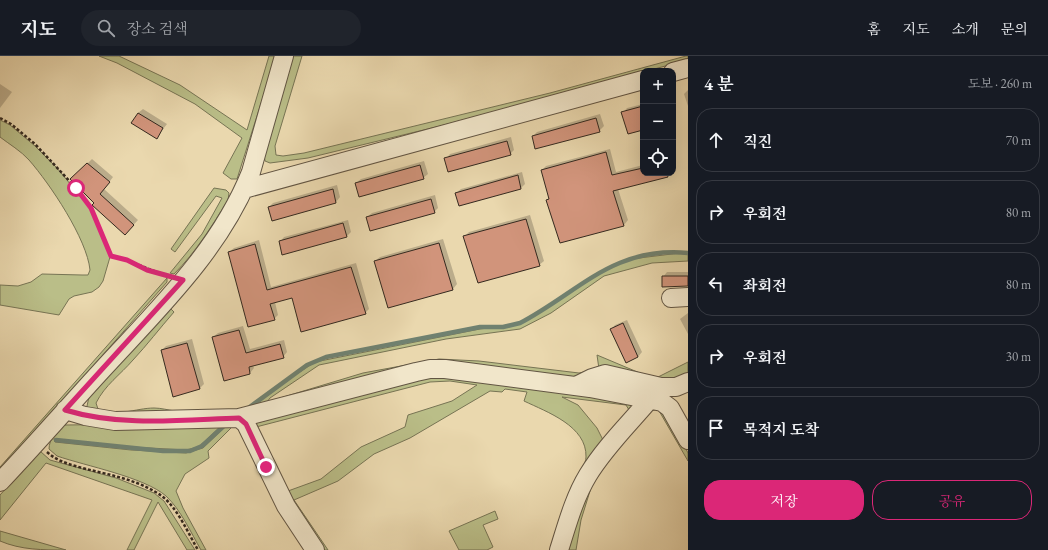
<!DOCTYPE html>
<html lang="ko">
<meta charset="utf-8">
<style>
body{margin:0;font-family:"EB Garamond","Noto Serif KR",serif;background:#20242c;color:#f1f3f6}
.controls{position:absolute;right:12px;top:12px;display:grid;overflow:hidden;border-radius:8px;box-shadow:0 4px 16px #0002}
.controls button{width:36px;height:36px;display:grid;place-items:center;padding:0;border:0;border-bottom:1px solid #363941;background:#171b24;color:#f1f3f6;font:20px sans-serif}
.stop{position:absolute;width:12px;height:12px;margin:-9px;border:3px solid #db2777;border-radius:50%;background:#fff}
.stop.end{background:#db2777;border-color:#fff;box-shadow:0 1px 4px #0008}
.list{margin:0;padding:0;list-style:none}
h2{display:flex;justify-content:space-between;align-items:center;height:52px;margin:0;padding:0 16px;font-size:17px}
h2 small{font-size:13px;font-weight:400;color:#9ea1a6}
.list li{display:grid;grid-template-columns:26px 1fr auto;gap:12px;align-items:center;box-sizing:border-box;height:64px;margin:0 8px 8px;padding:0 8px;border:1px solid #363941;border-radius:16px}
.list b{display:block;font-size:15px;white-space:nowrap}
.list em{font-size:13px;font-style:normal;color:#9ea1a6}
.actions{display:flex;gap:8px;padding:12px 16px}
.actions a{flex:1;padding:9px 0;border:1px solid #db2777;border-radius:16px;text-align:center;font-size:14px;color:#db2777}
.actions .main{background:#db2777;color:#fff}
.icon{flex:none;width:22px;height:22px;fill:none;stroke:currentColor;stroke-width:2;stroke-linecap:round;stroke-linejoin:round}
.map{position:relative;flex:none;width:688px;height:494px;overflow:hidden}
header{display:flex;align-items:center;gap:24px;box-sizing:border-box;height:56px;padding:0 20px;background:#171b24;border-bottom:1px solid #363941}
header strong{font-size:19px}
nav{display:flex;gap:22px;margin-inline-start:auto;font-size:14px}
.search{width:280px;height:36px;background:#20242c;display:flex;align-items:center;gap:10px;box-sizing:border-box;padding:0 14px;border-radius:22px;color:#9ea1a6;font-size:15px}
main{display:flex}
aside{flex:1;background:#171b24}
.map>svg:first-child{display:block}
</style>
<header>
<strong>지도</strong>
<div class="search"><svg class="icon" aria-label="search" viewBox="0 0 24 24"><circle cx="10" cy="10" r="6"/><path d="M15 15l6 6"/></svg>장소 검색</div>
<nav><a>홈</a><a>지도</a><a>소개</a><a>문의</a></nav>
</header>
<main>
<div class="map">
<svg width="688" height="494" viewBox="0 0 688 494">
<rect width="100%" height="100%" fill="#ead8ae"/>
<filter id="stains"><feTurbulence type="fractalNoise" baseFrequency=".005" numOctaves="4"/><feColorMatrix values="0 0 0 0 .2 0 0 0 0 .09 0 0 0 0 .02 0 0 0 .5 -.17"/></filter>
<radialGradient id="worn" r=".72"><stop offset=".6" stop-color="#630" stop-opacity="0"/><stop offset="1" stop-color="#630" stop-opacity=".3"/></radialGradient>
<path fill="#babe88" stroke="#777454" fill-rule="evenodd" d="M99 0H119L180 29 247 74 269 0H276L237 123H231L223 117 242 82 195 48 117 7Z
M291 0H302L275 90 276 99 283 100 304 97 550 37 686 0H688V4L440 70 308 102 270 107 265 105 264 99Z
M0 64 10 69 35 90 57 112 90 152 110 201 103 225 99 231 92 236 74 240 69 243 59 259 0 249V229L18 230 31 226 42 218 82 219H88L90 214C87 183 50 128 29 104 21 95 9 88 0 81Z
M214 132 226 134 229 137 228 144C212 170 196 196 174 218L170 217 202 178 222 142 216 140 175 196 171 193Z
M680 197 688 198V205L652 207 604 220 551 257 520 273 446 283 319 309 270 342 267 346 363 317 439 303 479 305 579 317 599 313 597 299 654 323 688 306V320L678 324 577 321 452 308 240 359 274 333 315 306 480 273 520 268 610 211 631 203Z
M167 222V226L0 416V411Z
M168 250 174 256C160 272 147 289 133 304 120 319 105 329 96 347L98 353C115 362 136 352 154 352 161 352 168 354 175 355V360L90 356 87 350 89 341Z
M434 321H450L644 347 576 424C579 417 586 408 586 401 587 370 547 356 524 345L527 336 505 333 502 336 490 335 410 382 374 398 338 425 294 444 328 494H319L249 369 417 323ZM450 325 477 329 452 345 408 359 405 371 361 391 321 423 288 435 256 371 430 326ZM562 341 626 349 629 354 604 386 597 372 578 349Z
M652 345C670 353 679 380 688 397V405L658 353 651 355 612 394 587 430 590 435 581 464 576 494H561C568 470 574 442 588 420 606 392 630 369 652 345Z
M234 367 242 376 236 371H232L208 395 209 402 185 418 176 435 183 452 206 494H201C191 477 181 454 166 440 144 421 86 410 57 400L49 393C49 383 57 374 65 369ZM222 369 226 370 203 392 186 397 131 394 55 386 54 383 132 391 186 394 198 391 204 386Z
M40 395 50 404 116 422 154 437 164 445 195 494H187L158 446 134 494H127L152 444 46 407 0 464V439Z
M495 455 498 463 483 469 493 491 487 494H459L449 475Z
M0 475 66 494C43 494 21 494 0 485Z"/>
<path fill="#0003" d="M0 28 12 36 0 52Z
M688 34V50L684 38Z
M643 48V73L623 57 627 52Z
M143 53 167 68 156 82 138 57Z
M600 58 604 70 599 75 533 80 537 76Z
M511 81 514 94 510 98 446 103 450 98Z
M610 93 616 116 643 109V117H661L618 133 628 164 624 169 560 186 547 144 550 142 542 114 546 110Z
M92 103 113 121 104 133 138 164 125 178 72 123Z
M424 105 428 118 423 122 356 127 361 123Z
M522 116 525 128 521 132 456 137 461 133Z
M337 129 340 141 336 146 272 163 269 151 273 147Z
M435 139 438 152 434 156 367 161 372 157Z
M530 159 544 205 539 209 465 180 469 176Z
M348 164 351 176 347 180 280 186 284 181Z
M443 183 457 228 453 233 389 250 375 205 380 201Z
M259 184 271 231 356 207 369 253 365 257 292 241 275 246 278 259 274 263 229 196 234 192Z
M667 216H688V229L663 221Z
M688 257V278L680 263Z
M627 264 642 296 638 301 611 274 615 269Z
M243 270 250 293 284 284 287 296 283 301 253 309 254 312 250 317 224 324 213 281 218 277Z
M192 283 204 328 200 332 162 294 166 290Z"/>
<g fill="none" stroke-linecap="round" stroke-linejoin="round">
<path stroke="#708170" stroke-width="4.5" d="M247 353 307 309 326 301 480 271H503L520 267C579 236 613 190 688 197
M56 384 163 395H190L202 390 226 368"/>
</g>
<path fill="#d1947b" stroke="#34291f" d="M643 50V74L628 78 621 56Z
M138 57 163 72 157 83 131 67Z
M596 62 600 76 535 93 532 80Z
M507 85 511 99 448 116 444 102Z
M606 96 612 119 643 112V117H667L668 121 613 135 624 170 560 187 546 144 549 143 541 114Z
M87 107 110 126 100 138 134 169 125 179 92 149 94 147 70 123Z
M420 109 424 123 359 141 355 127Z
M518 119 521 133 459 150 455 137Z
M333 133 336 147 272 165 268 151Z
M431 143 435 157 370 175 366 161Z
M526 163 540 210 478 227 463 180Z
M343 167 347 181 282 199 279 185Z
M439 187 453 234 388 252 374 205Z
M255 188 267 234 351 211 366 258 301 276 292 242 270 248 275 264 248 271 228 196Z
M662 220H688V230L662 231Z
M623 267 638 301 626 307 610 273Z
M239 274 246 297 280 288 284 302 249 311 250 318 224 325 212 281Z
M187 287 200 333 173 341 161 294Z"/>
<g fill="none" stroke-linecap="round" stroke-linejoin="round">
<g stroke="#625543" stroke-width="20">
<path id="minor" d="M673 16 688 12
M244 133 643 24
M671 242 688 241
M576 330 592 322 605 318 661 331H676L688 326
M65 354 85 360 115 365 239 362 416 316 430 313H445L590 332 662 346 670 352 688 384
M239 362 246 368 286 450 315 494
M0 426C35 389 68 351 102 314 158 253 220 194 251 116L284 0
M559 494C567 469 574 442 588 419 605 391 629 368 650 343"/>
</g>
<path stroke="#34291f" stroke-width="2.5" stroke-dasharray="3 2" stroke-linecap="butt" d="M0 62 11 68 35 88 76 132 91 152 111 200C131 204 148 214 167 219
M47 396C58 406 72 409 86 413 111 419 142 425 163 441 178 453 188 477 198 494"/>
<use href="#minor" stroke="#f1e6ca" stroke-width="18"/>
</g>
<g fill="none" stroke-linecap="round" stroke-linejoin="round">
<path stroke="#db2777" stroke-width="5" d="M76 132 91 152 111 200 127 204 147 214 183 224 65 354C121 371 181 364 239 362L246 368 266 411"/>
</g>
<rect width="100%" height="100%" filter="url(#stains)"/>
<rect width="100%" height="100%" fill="url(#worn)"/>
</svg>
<div class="controls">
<button>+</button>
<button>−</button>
<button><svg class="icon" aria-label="locate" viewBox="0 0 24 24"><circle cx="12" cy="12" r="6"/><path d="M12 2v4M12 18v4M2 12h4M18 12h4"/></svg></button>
</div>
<div class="stop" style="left:76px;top:132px"></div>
<div class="stop end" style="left:266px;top:411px"></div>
</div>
<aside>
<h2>4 분<small>도보 · 260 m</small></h2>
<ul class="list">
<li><svg class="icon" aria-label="ahead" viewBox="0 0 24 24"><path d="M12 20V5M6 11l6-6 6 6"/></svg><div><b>직진</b></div><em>70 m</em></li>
<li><svg class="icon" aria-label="right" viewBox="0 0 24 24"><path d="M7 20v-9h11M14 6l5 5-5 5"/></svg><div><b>우회전</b></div><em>80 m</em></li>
<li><svg class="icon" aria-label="left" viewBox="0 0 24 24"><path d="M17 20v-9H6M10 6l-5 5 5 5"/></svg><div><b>좌회전</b></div><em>80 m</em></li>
<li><svg class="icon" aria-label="right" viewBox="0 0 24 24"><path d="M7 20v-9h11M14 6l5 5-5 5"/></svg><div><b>우회전</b></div><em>30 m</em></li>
<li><svg class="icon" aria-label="arrive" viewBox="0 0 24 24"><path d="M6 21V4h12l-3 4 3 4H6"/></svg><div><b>목적지 도착</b></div></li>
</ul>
<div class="actions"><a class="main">저장</a><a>공유</a></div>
</aside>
</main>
